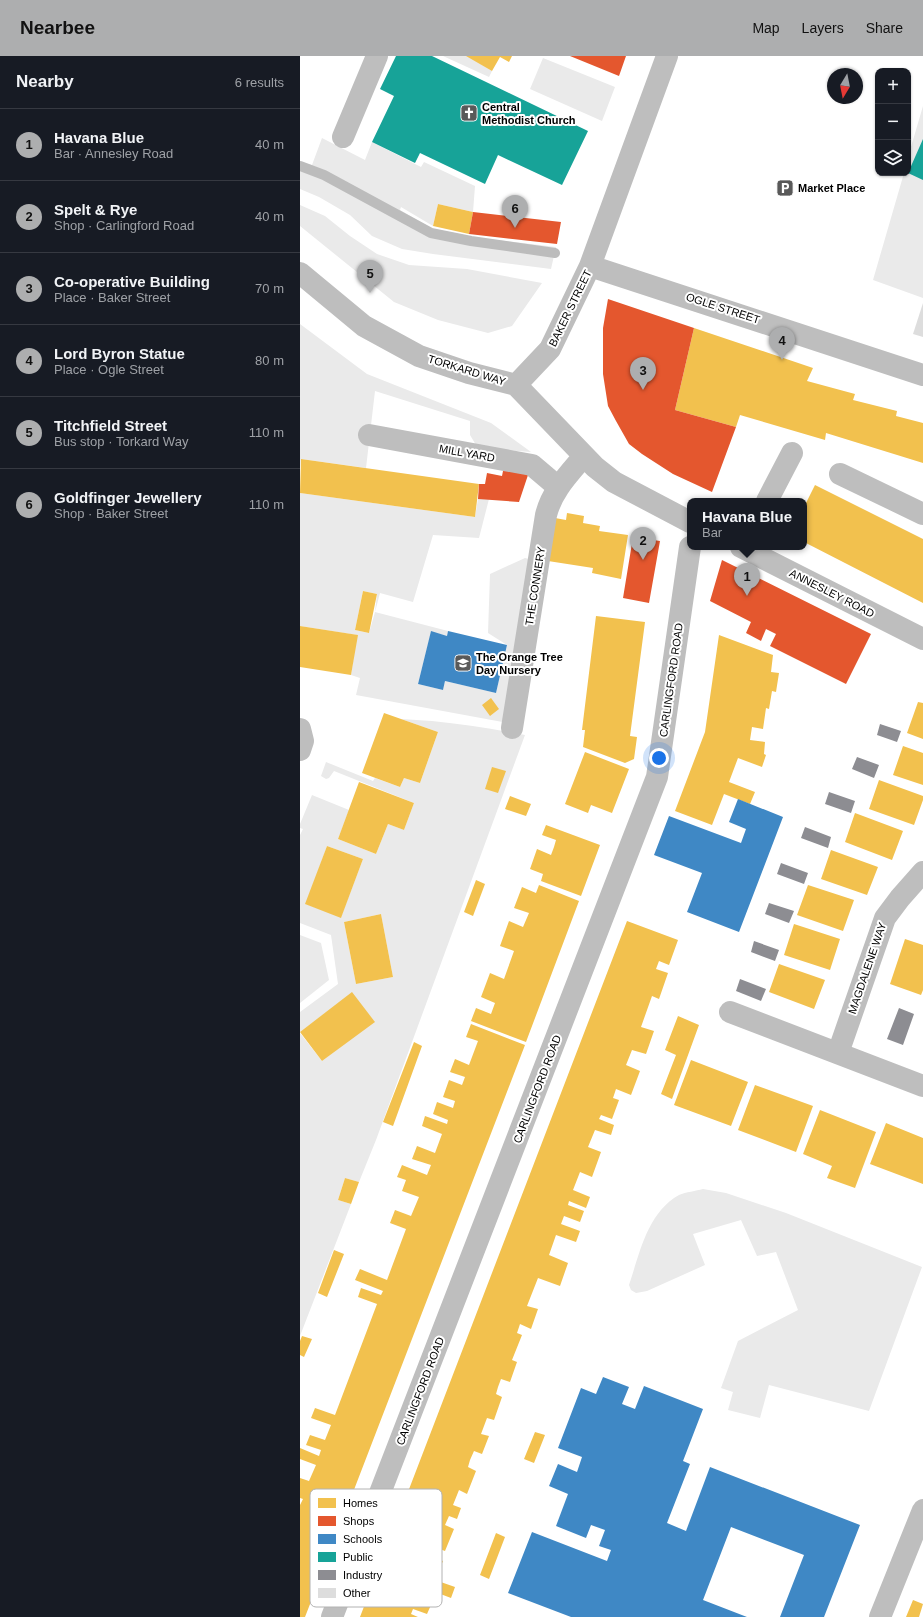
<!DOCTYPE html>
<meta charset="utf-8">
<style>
body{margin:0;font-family:Arial,sans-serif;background:#20242c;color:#f1f3f6}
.controls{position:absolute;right:12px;top:12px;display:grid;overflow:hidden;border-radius:8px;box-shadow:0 1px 3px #0004}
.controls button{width:36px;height:36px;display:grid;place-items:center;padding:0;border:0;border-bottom:1px solid #363941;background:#171b24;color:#f1f3f6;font:20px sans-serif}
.compass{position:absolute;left:527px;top:12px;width:36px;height:36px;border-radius:50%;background:#171b24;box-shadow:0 1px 3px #0004;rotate:190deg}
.you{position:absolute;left:359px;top:702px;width:14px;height:14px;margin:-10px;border:3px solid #fff;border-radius:50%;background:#1a73e8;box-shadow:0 0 0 6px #1a73e833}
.badge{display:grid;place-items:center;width:26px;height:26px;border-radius:50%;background:#adaeaf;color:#111;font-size:13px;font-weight:700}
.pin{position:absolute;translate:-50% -33px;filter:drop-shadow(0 1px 2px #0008)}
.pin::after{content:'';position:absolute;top:21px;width:14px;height:12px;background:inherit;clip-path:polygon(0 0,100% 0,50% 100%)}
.popup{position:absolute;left:387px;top:442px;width:120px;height:52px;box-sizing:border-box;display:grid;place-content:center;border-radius:8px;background:#171b24;filter:drop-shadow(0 1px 3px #0005);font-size:13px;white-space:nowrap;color:#9ea1a6}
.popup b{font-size:15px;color:#f1f3f6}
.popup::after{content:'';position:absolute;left:50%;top:100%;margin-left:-8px;border:8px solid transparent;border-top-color:#171b24}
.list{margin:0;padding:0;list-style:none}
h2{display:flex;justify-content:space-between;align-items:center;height:52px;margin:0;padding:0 16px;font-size:17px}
h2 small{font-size:13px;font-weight:400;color:#9ea1a6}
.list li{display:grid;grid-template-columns:26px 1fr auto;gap:12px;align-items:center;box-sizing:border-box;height:72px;padding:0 16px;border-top:1px solid #363941}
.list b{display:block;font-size:15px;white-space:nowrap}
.list p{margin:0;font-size:13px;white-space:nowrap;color:#9ea1a6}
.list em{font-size:13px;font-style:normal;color:#9ea1a6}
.icon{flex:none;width:22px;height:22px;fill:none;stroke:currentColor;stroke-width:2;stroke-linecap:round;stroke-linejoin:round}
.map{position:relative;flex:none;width:623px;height:1561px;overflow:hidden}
header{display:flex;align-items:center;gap:24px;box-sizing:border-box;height:56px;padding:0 20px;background:#adaeaf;color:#111}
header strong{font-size:19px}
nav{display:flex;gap:22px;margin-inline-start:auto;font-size:14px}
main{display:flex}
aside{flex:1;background:#171b24}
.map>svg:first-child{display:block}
</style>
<header>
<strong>Nearbee</strong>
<nav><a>Map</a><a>Layers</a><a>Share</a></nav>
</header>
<main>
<aside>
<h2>Nearby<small>6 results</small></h2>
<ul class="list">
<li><span class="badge">1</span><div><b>Havana Blue</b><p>Bar · Annesley Road</p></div><em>40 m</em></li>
<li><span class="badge">2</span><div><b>Spelt &amp; Rye</b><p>Shop · Carlingford Road</p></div><em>40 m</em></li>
<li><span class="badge">3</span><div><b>Co-operative Building</b><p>Place · Baker Street</p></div><em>70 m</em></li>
<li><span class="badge">4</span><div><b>Lord Byron Statue</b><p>Place · Ogle Street</p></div><em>80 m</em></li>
<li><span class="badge">5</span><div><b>Titchfield Street</b><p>Bus stop · Torkard Way</p></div><em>110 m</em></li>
<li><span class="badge">6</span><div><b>Goldfinger Jewellery</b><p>Shop · Baker Street</p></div><em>110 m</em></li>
</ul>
</aside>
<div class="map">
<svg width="623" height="1561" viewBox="0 0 623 1561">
<rect width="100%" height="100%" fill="#fff"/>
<path fill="#eaeaea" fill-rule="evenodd" d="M143 0H168L192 15 189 21Z
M243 2 315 31 302 65 230 33Z
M623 50V242L573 224 604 117H608V101Z
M22 82 65 104 72 86 121 111 124 106 175 130 173 156 138 148 133 170 101 151 100 154 133 173 171 181 256 191 251 213 133 198 102 193 72 180 50 159 19 141 0 133V106L12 109Z
M0 149 25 160 50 180 77 198 109 209 167 213 242 227 212 270 188 277 138 264 94 246 0 170Z
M0 268 67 318 191 367 231 396 189 393 176 389 170 379V365L75 335 66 412 1 403 0 412Z
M0 437 175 461 178 443H189L179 482 133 479 113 546 80 537 75 556 148 575 147 580 131 576 118 628 143 634 145 625 196 637 207 589 188 577 190 518 225 502 233 504 208 667 56 639 60 622 51 619 57 579 0 570ZM63 535 77 538 75 556 69 577 55 574Z
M101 663C112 664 121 664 132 665 163 668 194 673 225 679L76 1084 59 1126 45 1122 38 1144 51 1148 0 1280V977L22 1005 74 965 52 937 0 976V956L38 928 31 879 0 867V779L3 773 0 772V768L12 739 49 754 38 783 76 798 88 768 104 774 114 747 34 715 29 722 26 723 21 720 26 706 73 725 75 722 100 731 104 722 120 727 138 676ZM27 790 63 803 41 861 6 848ZM81 858 93 921 56 928 44 866Z
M0 879 21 887 29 924 0 947Z
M403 1133 426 1137 486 1157 622 1211 569 1355 469 1329 460 1362 428 1354 433 1336 421 1332 438 1285 498 1254 476 1196 457 1200 441 1164 393 1178 405 1209 347 1235 336 1237 331 1234 329 1229C340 1197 347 1157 379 1139 386 1136 396 1135 403 1133Z"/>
<path fill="#f2c14e" d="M166 0H212L209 6 200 1 192 15Z
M138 148 173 156 169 178 133 170Z
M394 272 513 312 507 325 555 338 553 344 597 355 596 360 623 367V407L526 377 525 384 440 359 436 371 375 354Z
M1 403 179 428 175 461 0 437Z
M515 429 623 483V547L504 486V451Z
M267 457 284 460 283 467 300 470 299 475 328 479 321 523 292 517 293 512 248 505 255 462 266 464Z
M63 535 77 538 69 577 55 574Z
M296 560 345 566 330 680 337 681 334 703 325 707 283 691 285 674H282Z
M0 570 58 579 51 619 0 611Z
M419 579 473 599 471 616 479 617 476 636 472 635 469 653 466 652 463 673 452 671 450 684 465 686 464 698 466 699 462 711 438 702 429 726 455 736 450 748 424 738 412 769 375 755 405 676Z
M191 642 199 653 190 660 182 649Z
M618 646 623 647V683L607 677Z
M84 657 138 676 120 727 104 722 100 731 62 717Z
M603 690 623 697V729L593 719Z
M285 696 329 713 312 757 291 749 288 757 265 748Z
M192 711 206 715 198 737 185 733Z
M579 724 623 740V744L614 769 569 753Z
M59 726 114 747 104 774 88 768 76 798 38 783Z
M210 740 231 748 226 760 205 753Z
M555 757 603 775 592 804 545 786Z
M246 769 300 789 281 840 241 825 243 818 230 813 237 793 251 799 254 791 256 784 242 779Z
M27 790 63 803 41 862 5 848Z
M531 794 578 811 567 839 521 823Z
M176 824 185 828 173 860 164 856Z
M239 829 279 845 226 986 171 965 176 952 191 958 195 947 181 941 190 917 204 923 214 895 200 890 209 865 223 871 229 857 214 852 222 831 236 837Z
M508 829 554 844 543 875 497 859Z
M81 858 93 921 56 928 44 866Z
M327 865 378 884 369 909 359 905 356 913 368 917 359 943 352 940 341 971 354 975 346 998 332 994 326 1009 340 1015 331 1039 316 1033 313 1042 319 1044 312 1063 301 1059 299 1063 314 1069 311 1079 295 1074 288 1091 301 1096 292 1121 280 1116 273 1134 290 1141 286 1152 269 1145 268 1149 284 1155 280 1166 264 1160 261 1168 280 1175 276 1186 256 1179 249 1199 268 1207 260 1230 238 1222 227 1250 238 1253 231 1273 220 1268 217 1277 222 1279 212 1304 217 1306 210 1326 201 1323 198 1331 196 1338 202 1341 194 1364 187 1362 181 1378 189 1380 182 1398 174 1395 170 1404 168 1411 176 1415 167 1438 159 1434 153 1449 161 1452 157 1463 149 1460 145 1469 154 1473 145 1495 137 1492 133 1501 143 1505 135 1524 155 1531 151 1542 122 1531 117 1544 131 1549 127 1558 113 1553 111 1558 118 1561H60Z
M494 868 540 883 530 914 484 899Z
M605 883 623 889V934L621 939 590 928Z
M479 908 525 924 514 953 469 936Z
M52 936 75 966 22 1005 0 976Z
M378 960 399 969 372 1043 361 1038 376 999 365 994Z
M171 968 225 989 12 1543 5 1561H0V1449L3 1443 0 1442V1422L9 1425 16 1409 0 1403V1392L19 1400 21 1394 6 1389 10 1379 25 1384 31 1369 11 1362 15 1352 35 1359 77 1248 58 1241 61 1232 81 1239 83 1235 55 1224 60 1213 87 1224 106 1173 90 1167 95 1154 111 1160 119 1141 102 1135 106 1124 97 1121 102 1109 127 1119 131 1109 112 1103 117 1090 135 1097 142 1078 122 1070 125 1060 147 1068 148 1064 133 1058 137 1046 153 1052 155 1045 143 1041 149 1024 162 1029 165 1021 150 1016 155 1003 169 1009 178 985 166 981Z
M114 986 122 990 93 1070 83 1066Z
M391 1004 448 1026 431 1070 374 1049Z
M455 1029 513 1050 496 1096 438 1074Z
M520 1054 576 1076 555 1132 527 1122 532 1110 503 1098Z
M586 1067 623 1082V1128L570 1108Z
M45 1122 59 1126 51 1148 38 1144Z
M34 1194 44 1198 27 1241 18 1237Z
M2 1280 12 1283 4 1301 0 1299V1285Z
M235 1376 245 1379 234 1407 224 1403Z
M196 1477 205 1481 189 1523 180 1519Z
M613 1544 623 1548 619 1561H606Z"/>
<path fill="#e4572e" d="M270 0H326L319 20Z
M173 156 261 166 257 188 169 178Z
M308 243 394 272 375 354 436 371 412 436 373 418 342 398 329 388 316 365 308 350 303 318V272Z
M204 410 230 413 219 446 178 443 179 428H185L187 417 202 420Z
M333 481 360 485 349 547 323 542Z
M422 504 571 578 546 628 470 590 476 578 466 573 461 585 446 577 451 566 410 545Z"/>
<path fill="#3f88c5" d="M131 575 147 580 148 575 207 589 196 637 145 625 143 634 118 628Z
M438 743 483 761 439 876 387 856 402 817 354 799 369 760 441 787 446 773 429 766Z
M303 1321 329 1331 322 1348 335 1353 344 1330 403 1353 383 1405 390 1408 367 1467 386 1475 410 1411 560 1469 524 1561H480L504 1499 431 1471 403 1544 447 1561H271L208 1537 232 1476 307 1505 311 1494 299 1490 305 1474 291 1469 286 1482 256 1470 268 1438 249 1430 258 1408 277 1416 282 1401 258 1392 281 1332 296 1338Z"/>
<path fill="#17a398" d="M96 0H132L288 75 262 129 198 99 185 128 120 97 115 107 72 86 94 40 80 33Z
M623 83V124L608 117Z"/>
<path fill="#8d8d92" d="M580 668 601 675 597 686 577 679Z
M557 701 579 709 574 722 552 713Z
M529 736 555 745 551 757 525 748Z
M505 771 531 781 528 792 501 782Z
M481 807 508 817 504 828 477 818Z
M469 847 494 855 489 867 465 858Z
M454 885 479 894 475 905 451 896Z
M440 923 466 933 461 945 436 935Z
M599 952 614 958 603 989 587 983Z"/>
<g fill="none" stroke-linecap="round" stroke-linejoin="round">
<path stroke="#bcbcbc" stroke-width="10" d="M0 110 24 119 131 177 171 185 255 197"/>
</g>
<path fill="#ddd" d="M623 247V281L613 278Z"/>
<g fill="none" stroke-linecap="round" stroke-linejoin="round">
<path stroke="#bebebe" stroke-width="22" d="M43 81 77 0
M290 210 623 319
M0 217 64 270 119 300 169 317 216 329
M216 329 250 293 290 210 367 0
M216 329 295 411 314 426 390 466
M69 379 232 409 258 431
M540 418 623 458
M467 445 492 397
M441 491 623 583
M212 672 246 459C252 435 268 419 284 400
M0 673 3 685 0 694
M430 956 623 1030
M538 997 585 862 600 842 623 816
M32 1561 357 721 390 491
M580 1561 623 1454"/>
</g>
<defs>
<g id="church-square" transform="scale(0.9)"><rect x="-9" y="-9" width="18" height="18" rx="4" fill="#595959" stroke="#fff"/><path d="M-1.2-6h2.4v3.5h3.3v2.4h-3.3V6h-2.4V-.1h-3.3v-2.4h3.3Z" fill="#fff"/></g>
<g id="parking-square" transform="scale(0.9)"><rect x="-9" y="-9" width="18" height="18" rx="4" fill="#595959" stroke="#fff"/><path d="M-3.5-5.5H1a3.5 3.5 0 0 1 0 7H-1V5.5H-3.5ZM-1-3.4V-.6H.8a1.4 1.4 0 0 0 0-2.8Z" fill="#fff"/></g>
<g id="school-square" transform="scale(0.9)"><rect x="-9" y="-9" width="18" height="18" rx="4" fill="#595959" stroke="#fff"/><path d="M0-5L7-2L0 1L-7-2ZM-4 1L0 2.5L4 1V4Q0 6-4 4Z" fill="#fff"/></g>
</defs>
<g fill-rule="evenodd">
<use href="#church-square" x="169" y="57"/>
<use href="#parking-square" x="485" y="132"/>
<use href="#school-square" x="163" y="607"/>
</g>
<g text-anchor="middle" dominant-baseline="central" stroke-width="4" stroke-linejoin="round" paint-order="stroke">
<g font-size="11" font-weight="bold" fill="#000" stroke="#fff" text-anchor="start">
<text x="182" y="51">Central<tspan x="182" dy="13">Methodist Church</tspan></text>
<text x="498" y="132">Market Place</text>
<text x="176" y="601">The Orange Tree<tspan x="176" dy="13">Day Nursery</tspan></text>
</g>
<g font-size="11" fill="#000" stroke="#fff">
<text transform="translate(270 252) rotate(-64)">BAKER STREET</text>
<text transform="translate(423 252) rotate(18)">OGLE STREET</text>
<text transform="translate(167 314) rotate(17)">TORKARD WAY</text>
<text transform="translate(167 397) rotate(10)">MILL YARD</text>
<text transform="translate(235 530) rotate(-81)">THE CONNERY</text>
<text transform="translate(532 537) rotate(27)">ANNESLEY ROAD</text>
<text transform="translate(371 624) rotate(-82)">CARLINGFORD ROAD</text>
<text transform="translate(567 912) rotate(-71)">MAGDALENE WAY</text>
<text transform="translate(237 1033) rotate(-69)">CARLINGFORD ROAD</text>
<text transform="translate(120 1335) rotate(-69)">CARLINGFORD ROAD</text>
</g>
</g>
<rect x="10" y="1433" width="132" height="118" rx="6" fill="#fff" stroke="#b2b2b2" stroke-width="1"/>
<rect x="18" y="1442" width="18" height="10" fill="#f2c14e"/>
<rect x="18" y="1460" width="18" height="10" fill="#e4572e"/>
<rect x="18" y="1478" width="18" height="10" fill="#3f88c5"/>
<rect x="18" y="1496" width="18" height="10" fill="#17a398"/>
<rect x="18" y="1514" width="18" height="10" fill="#8d8d92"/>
<rect x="18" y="1532" width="18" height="10" fill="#ddd"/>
<g font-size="11" fill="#000">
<text x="43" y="1451">Homes</text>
<text x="43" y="1469">Shops</text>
<text x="43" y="1487">Schools</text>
<text x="43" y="1505">Public</text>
<text x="43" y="1523">Industry</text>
<text x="43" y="1541">Other</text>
</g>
</svg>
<div class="controls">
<button>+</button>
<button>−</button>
<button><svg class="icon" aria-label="layers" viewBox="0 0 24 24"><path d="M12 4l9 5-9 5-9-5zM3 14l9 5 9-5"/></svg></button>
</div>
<svg class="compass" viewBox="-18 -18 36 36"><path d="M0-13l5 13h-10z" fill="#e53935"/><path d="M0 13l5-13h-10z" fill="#9ea1a6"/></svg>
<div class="you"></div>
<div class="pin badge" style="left:447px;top:540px">1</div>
<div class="popup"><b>Havana Blue</b>Bar</div>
<div class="pin badge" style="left:343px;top:504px">2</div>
<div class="pin badge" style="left:343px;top:334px">3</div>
<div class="pin badge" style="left:482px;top:304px">4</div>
<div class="pin badge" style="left:70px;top:237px">5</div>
<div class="pin badge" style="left:215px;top:172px">6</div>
</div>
</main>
